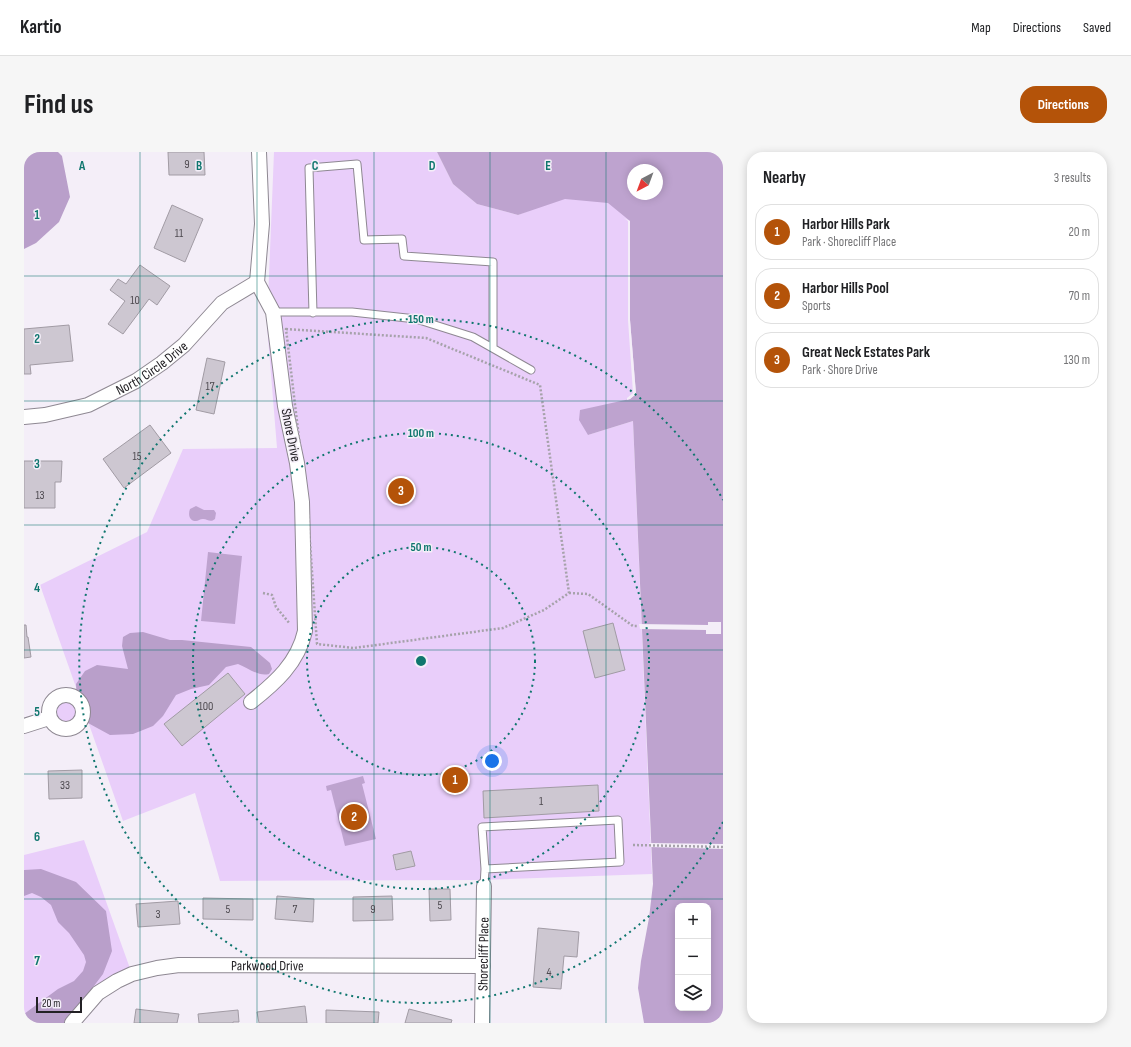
<!DOCTYPE html>
<meta charset="utf-8">
<style>
body{margin:0;font-family:"Sofia Sans Condensed",sans-serif;background:#f6f6f6;color:#202124}
.controls{position:absolute;right:12px;bottom:12px;display:grid;overflow:hidden;border-radius:8px;box-shadow:0 2px 10px #0003}
.controls button{width:36px;height:36px;display:grid;place-items:center;padding:0;border:0;border-bottom:1px solid #e0e0e0;background:#fff;color:#202124;font:20px sans-serif}
.compass{position:absolute;left:603px;top:12px;width:36px;height:36px;border-radius:50%;background:#fff;box-shadow:0 2px 10px #0003;rotate:221deg}
.scale{position:absolute;left:12px;bottom:10px;width:46px;box-sizing:border-box;padding-left:4px;border:2px solid #232125;border-top:0;font-size:11px;line-height:14px;white-space:nowrap;color:#232125;-webkit-text-stroke:3px #f4eef8;paint-order:stroke}
.you{position:absolute;left:468px;top:609px;width:14px;height:14px;margin:-10px;border:3px solid #fff;border-radius:50%;background:#1a73e8;box-shadow:0 0 0 6px #1a73e833}
.badge{display:grid;place-items:center;width:26px;height:26px;border-radius:50%;background:#b45309;color:#fff;font-size:13px;font-weight:700}
.pin{position:absolute;translate:-50% -50%;border:2px solid #fff;box-shadow:0 1px 4px #0006}
.list{margin:0;padding:0;list-style:none}
h2{display:flex;justify-content:space-between;align-items:center;height:52px;margin:0;padding:0 16px;font-size:17px}
h2 small{font-size:13px;font-weight:400;color:#757577}
.list li{display:grid;grid-template-columns:26px 1fr auto;gap:12px;align-items:center;box-sizing:border-box;height:56px;margin:0 8px 8px;padding:0 8px;border:1px solid #e0e0e0;border-radius:16px}
.list b{display:block;font-size:15px;white-space:nowrap}
.list p{margin:0;font-size:13px;white-space:nowrap;color:#757577}
.list em{font-size:13px;font-style:normal;color:#757577}
.icon{flex:none;width:22px;height:22px;fill:none;stroke:currentColor;stroke-width:2;stroke-linecap:round;stroke-linejoin:round}
.map{position:relative;flex:none;width:699px;height:871px;overflow:hidden;border-radius:16px}
header{display:flex;align-items:center;gap:24px;box-sizing:border-box;height:56px;padding:0 20px;background:#fff;border-bottom:1px solid #e0e0e0}
header strong{font-size:19px}
nav{display:flex;gap:22px;margin-inline-start:auto;font-size:14px}
.intro{display:flex;align-items:center;justify-content:space-between;box-sizing:border-box;height:96px;padding:0 24px}
h1{margin:0;font-size:28px}
.button{padding:10px 18px;border-radius:16px;background:#b45309;color:#fff;font-size:14px;font-weight:700}
main{display:flex;gap:24px;padding:0 24px}
aside{flex:1;background:#fff;border-radius:16px;box-shadow:0 2px 10px #0003}
.map>svg:first-child{display:block}
</style>
<header>
<strong>Kartio</strong>
<nav><a>Map</a><a>Directions</a><a>Saved</a></nav>
</header>
<div class="intro"><h1>Find us</h1><a class="button">Directions</a></div>
<main>
<div class="map">
<svg width="699" height="871" viewBox="0 0 699 871">
<rect width="100%" height="100%" fill="#f4eef8"/>
<path fill="#e9cefa" d="M250 0H413L429 32 453 52 494 63 609 18 606 168 612 242 564 283 609 269 628 722 455 728 196 729 171 641 99 669 16 433 123 380 159 297 253 296 243 173Z
M28 561a14 14 0 1 1 28 0a14 14 0 1 1-28 0Z
M60 688 108 822 0 871V703Z"/>
<path fill="#b99fca" d="M0 0H34L38 4 46 45 35 70 12 91 0 97Z
M119 480 146 488H158L227 495 246 511 248 517 245 522C235 525 224 516 214 512L202 515 185 533 167 537 152 543 139 564 129 574 109 582 86 583 64 571 53 550 52 532 61 519 73 513 104 517 98 494 99 485 106 481Z
M17 717 52 730 82 759 88 799 79 822 42 871H0V862L34 837 50 829 59 819 62 810 60 803 45 781 34 770 27 753 17 745 8 741 0 744V718Z"/>
<path fill="#bea3cf" fill-rule="evenodd" d="M413 0H699V871H620L614 836 617 809 625 766 629 732 609 269 564 283 555 268 556 258 606 247 612 242 606 168V69L584 51 541 47 494 63 453 52 429 32ZM609 18H633V42H609ZM654 754H684V856H654Z
M172 354 180 358H190L192 361 191 367C186 371 184 367 179 367 176 367 174 369 172 369 165 369 164 362 166 357Z
M184 400 218 404 211 472 177 469Z
M339 624 341 631 338 632 352 687 321 694 307 638 303 639 302 634Z"/>
<path fill="#f4eef8" d="M600 66 606 69V168L612 242 606 247 603 248V246L609 241 604 168V69Z
M684 470H697V482H682V478L616 477 615 472 684 473Z
M625 691 699 692V697L625 695Z"/>
<path fill="#cdc7d1" stroke="#a19ba4" d="M144 0H180L181 23H145Z
M148 53 179 67 161 110 130 96Z
M116 113 146 134 133 153 125 147 99 182 84 172 101 149 86 138 94 127 102 132Z
M45 173 49 209 6 213 7 222H0V177Z
M183 206 201 210 190 262 172 258Z
M126 273 147 301 100 336 79 307Z
M0 309H38L37 330H31V356H0Z
M589 471 601 518 571 526 559 479Z
M0 473H2L3 485H4L7 505 0 506Z
M204 521 221 542 158 594 140 572Z
M58 618V646L25 647 24 619Z
M574 633 575 659 460 666 459 639Z
M387 699 391 714 372 718 369 703Z
M405 737H426L427 768 406 769Z
M253 744 290 747 289 770 251 767Z
M368 744 369 768 329 769V745Z
M179 746 229 747V768L179 767Z
M154 749 156 772 114 775 112 752Z
M514 776 555 780 553 805 540 804 537 837 509 835Z
M281 854 283 871H235L233 860Z
M112 857 155 862 153 871H110Z
M385 857 428 868 427 871H381Z
M214 858 215 870H209V871H175L174 862Z
M302 858 355 860 354 871H302Z"/>
<g fill="none" stroke-linecap="round" stroke-linejoin="round">
<g stroke="#8e8892" stroke-width="9">
<path id="service" d="M249 160H328L392 167 449 185 507 218
M289 161 285 16 333 12 340 88 378 87 380 104 469 110V196
M594 668 596 710 461 717 458 675Z
M460 734 461 717"/>
</g>
<g stroke="#8e8892" stroke-width="16">
<g id="minor">
<path id="s1" d="M0 265 21 263 64 253 112 229 138 211 160 193 198 151 233 130"/>
<circle cx="42" cy="560" r="17"/>
<path d="M227 550C251 531 274 511 281 479L278 350 273 311 261 254 249 160 233 130 238 72 235 0"/>
<path d="M0 574 25 566"/>
<path id="s2" d="M48 871 74 841 93 829 108 822 133 816 155 813 459 814"/>
<path id="s3" d="M458 871 460 734"/>
</g>
</g>
<path stroke="#a6a2aa" stroke-width="2.5" stroke-dasharray="2 2" stroke-linecap="butt" d="M262 177 402 186 516 233 545 441 520 458 479 476 330 496 293 492 284 362Z
M239 441 248 443 252 455 266 472
M545 441 564 442 609 474H614
M609 693 699 695"/>
<use href="#service" stroke="#fff" stroke-width="7"/>
<use href="#minor" stroke="#fff" stroke-width="14"/>
</g>
<path fill="none" stroke="#0f766e" stroke-width="1" stroke-opacity="0.55" d="M116 0V871M233 0V871M350 0V871M466 0V871M582 0V871M0 124H699M0 249H699M0 373H699M0 498H699M0 622H699M0 747H699"/>
<g fill="none" stroke="#0f766e" stroke-width="2" stroke-dasharray="2 4">
<circle cx="397" cy="509" r="114"/>
<circle cx="397" cy="509" r="228"/>
<path d="M699 670A342 342 0 1 1 699 348"/>
</g>
<g text-anchor="middle" dominant-baseline="central" stroke-width="3" stroke-linejoin="round" paint-order="stroke">
<g font-size="12" fill="#4e4a50">
<text x="163" y="12">9</text>
<text x="155" y="81">11</text>
<text x="111" y="148">10</text>
<text x="186" y="234">17</text>
<text x="113" y="304">15</text>
<text x="16" y="343">13</text>
<text x="182" y="554">100</text>
<text x="41" y="633">33</text>
<text x="517" y="649">1</text>
<text x="416" y="753">5</text>
<text x="204" y="757">5</text>
<text x="271" y="757">7</text>
<text x="349" y="757">9</text>
<text x="134" y="762">3</text>
<text x="525" y="820">4</text>
</g>
<g font-size="14" fill="#232125" stroke="#f4eef8">
<text stroke="none"><textPath href="#s1" startOffset="139">North Circle Drive</textPath></text>
<text transform="translate(267 283) rotate(79)">Shore Drive</text>
<text stroke="none"><textPath href="#s3" startOffset="69">Shorecliff Place</textPath></text>
<text stroke="none"><textPath href="#s2" startOffset="215">Parkwood Drive</textPath></text>
</g>
</g>
<g font-size="13" text-anchor="middle" font-weight="bold" fill="#0f766e" stroke="#f4eef8" stroke-width="3" stroke-linejoin="round" paint-order="stroke">
<text x="58" y="18">A</text>
<text x="175" y="18">B</text>
<text x="291" y="18">C</text>
<text x="408" y="18">D</text>
<text x="524" y="18">E</text>
<text x="13" y="67">1</text>
<text x="13" y="191">2</text>
<text x="13" y="316">3</text>
<text x="13" y="440">4</text>
<text x="13" y="564">5</text>
<text x="13" y="689">6</text>
<text x="13" y="813">7</text>
</g>
<circle cx="397" cy="509" r="6" fill="#0f766e" stroke="#f4eef8" stroke-width="2"/>
<g font-size="12" text-anchor="middle" font-weight="bold" fill="#0f766e" stroke="#f4eef8" stroke-width="3" stroke-linejoin="round" paint-order="stroke">
<text x="397" y="171">150 m</text>
<text x="397" y="285">100 m</text>
<text x="397" y="399">50 m</text>
</g>
</svg>
<div class="controls">
<button>+</button>
<button>−</button>
<button><svg class="icon" aria-label="layers" viewBox="0 0 24 24"><path d="M12 4l9 5-9 5-9-5zM3 14l9 5 9-5"/></svg></button>
</div>
<svg class="compass" viewBox="-18 -18 36 36"><path d="M0-13l5 13h-10z" fill="#e53935"/><path d="M0 13l5-13h-10z" fill="#757577"/></svg>
<div class="scale">20 m</div>
<div class="you"></div>
<div class="pin badge" style="left:431px;top:628px">1</div>
<div class="pin badge" style="left:330px;top:665px">2</div>
<div class="pin badge" style="left:377px;top:339px">3</div>
</div>
<aside>
<h2>Nearby<small>3 results</small></h2>
<ul class="list">
<li><span class="badge">1</span><div><b>Harbor Hills Park</b><p>Park · Shorecliff Place</p></div><em>20 m</em></li>
<li><span class="badge">2</span><div><b>Harbor Hills Pool</b><p>Sports</p></div><em>70 m</em></li>
<li><span class="badge">3</span><div><b>Great Neck Estates Park</b><p>Park · Shore Drive</p></div><em>130 m</em></li>
</ul>
</aside>
</main>
